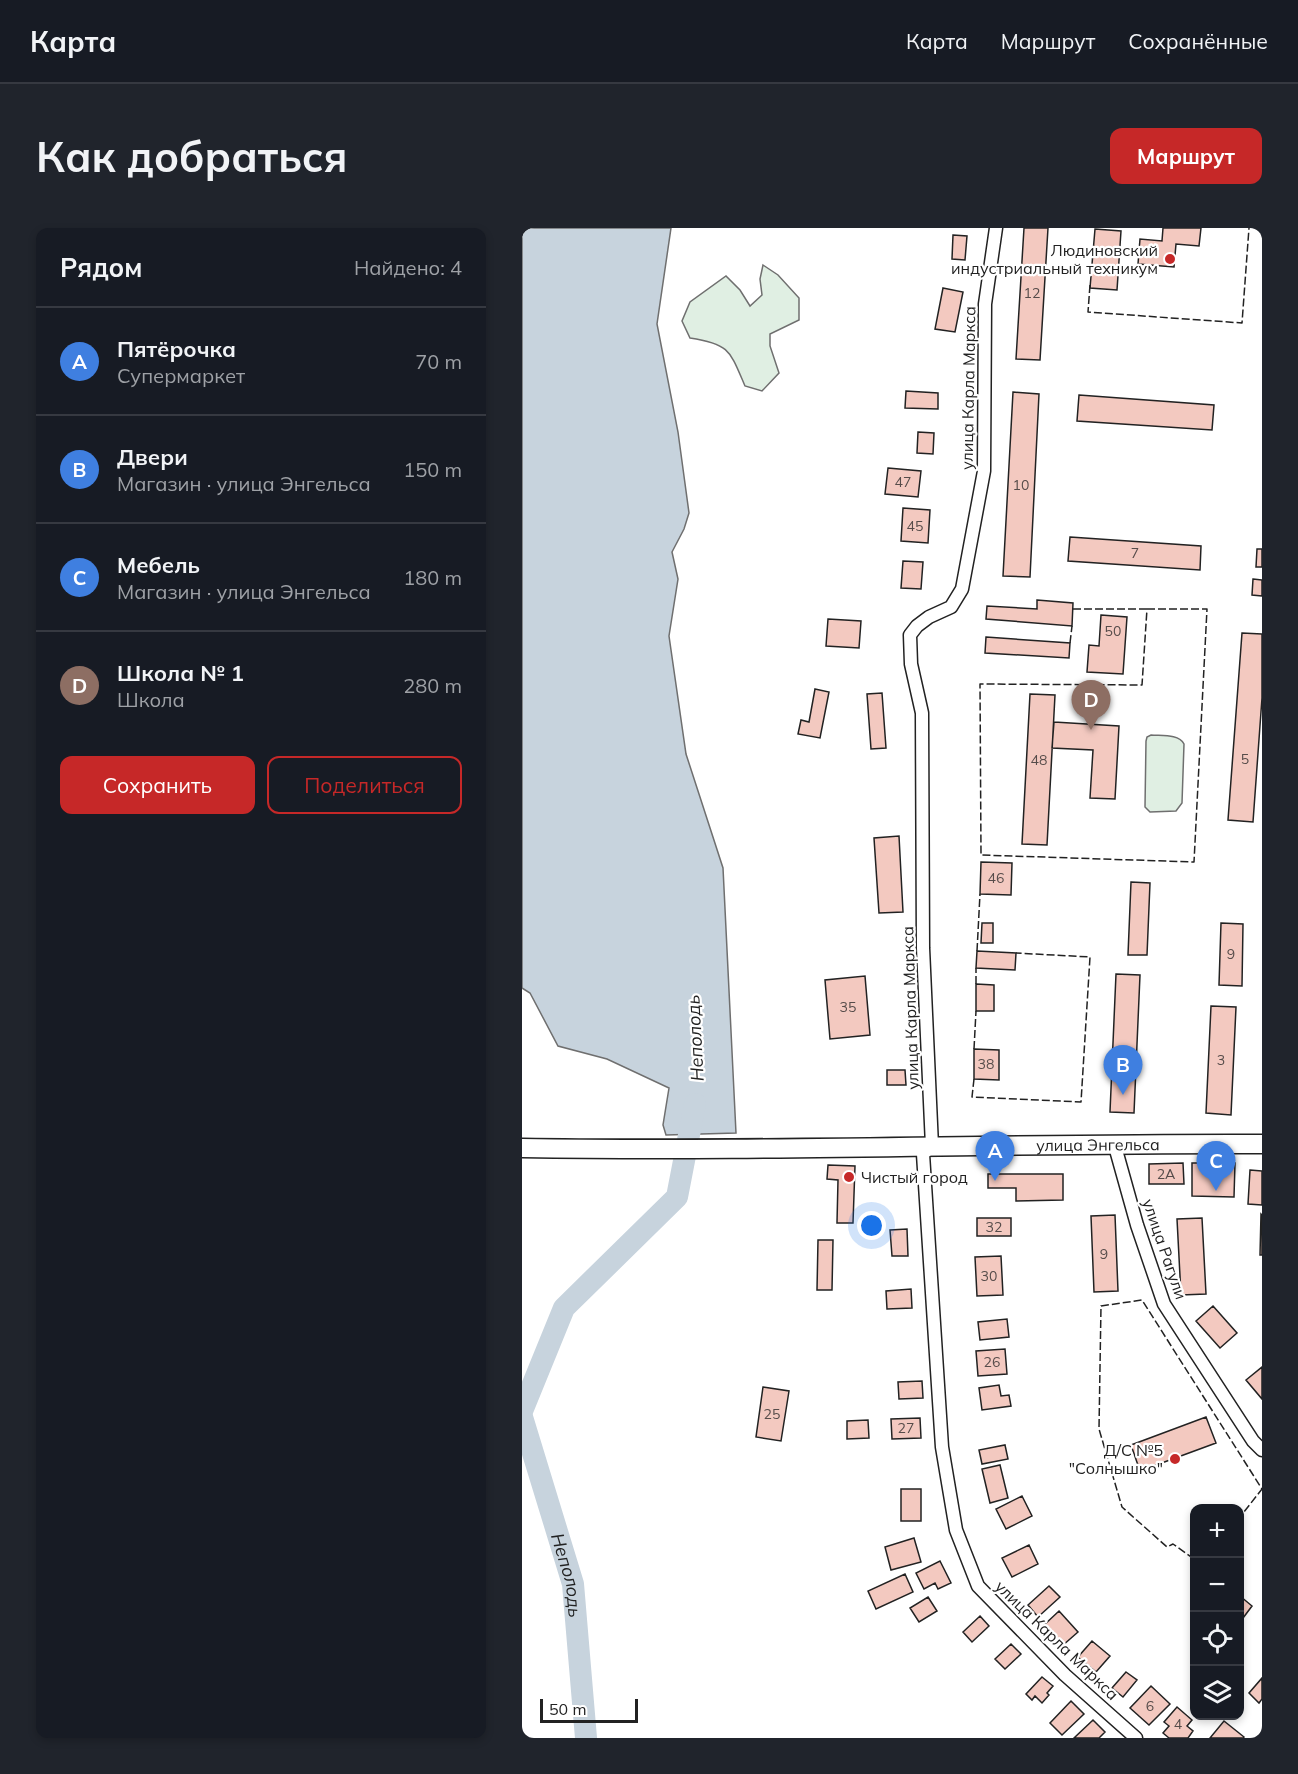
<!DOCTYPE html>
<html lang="ru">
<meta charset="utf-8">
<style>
body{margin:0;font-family:Mulish,sans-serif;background:#20242c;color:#f1f3f6}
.controls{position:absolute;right:18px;bottom:18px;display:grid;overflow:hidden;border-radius:12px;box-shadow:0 3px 9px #0003}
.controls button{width:54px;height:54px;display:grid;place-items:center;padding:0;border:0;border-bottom:2px solid #363941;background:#171b24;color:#f1f3f6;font:30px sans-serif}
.scale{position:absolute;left:18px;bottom:15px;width:98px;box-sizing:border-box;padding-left:6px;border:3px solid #222;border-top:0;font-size:16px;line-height:21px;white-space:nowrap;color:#222;-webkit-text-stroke:4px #fff;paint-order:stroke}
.you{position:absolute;left:350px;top:998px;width:21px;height:21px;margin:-15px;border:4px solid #fff;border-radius:50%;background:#1a73e8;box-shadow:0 0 0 9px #1a73e833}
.badge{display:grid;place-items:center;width:39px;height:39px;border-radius:50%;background:#c62828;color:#fff;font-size:20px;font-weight:700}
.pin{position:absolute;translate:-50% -50px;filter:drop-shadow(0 2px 3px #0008)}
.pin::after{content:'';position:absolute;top:32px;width:21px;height:18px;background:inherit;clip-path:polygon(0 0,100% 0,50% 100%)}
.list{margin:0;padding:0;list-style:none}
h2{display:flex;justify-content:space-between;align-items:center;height:78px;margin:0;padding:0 24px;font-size:26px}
h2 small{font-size:20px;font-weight:400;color:#9ea1a6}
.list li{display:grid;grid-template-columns:39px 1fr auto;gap:18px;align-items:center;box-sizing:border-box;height:108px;padding:0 24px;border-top:2px solid #363941}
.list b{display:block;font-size:22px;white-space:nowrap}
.list p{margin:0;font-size:20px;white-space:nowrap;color:#9ea1a6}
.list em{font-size:20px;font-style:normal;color:#9ea1a6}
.actions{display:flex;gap:12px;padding:18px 24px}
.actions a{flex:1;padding:14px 0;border:2px solid #c62828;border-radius:12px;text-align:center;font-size:21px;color:#c62828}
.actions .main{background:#c62828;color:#fff}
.icon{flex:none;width:33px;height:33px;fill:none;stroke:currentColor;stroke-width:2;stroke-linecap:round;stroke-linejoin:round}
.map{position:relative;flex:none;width:740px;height:1510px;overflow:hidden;border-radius:12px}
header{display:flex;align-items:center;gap:36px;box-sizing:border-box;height:84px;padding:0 30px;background:#171b24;border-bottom:2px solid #363941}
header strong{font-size:28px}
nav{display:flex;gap:33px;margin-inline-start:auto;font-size:21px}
.intro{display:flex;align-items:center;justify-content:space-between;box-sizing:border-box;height:144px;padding:0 36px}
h1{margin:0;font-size:42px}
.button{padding:15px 27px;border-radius:12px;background:#c62828;color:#fff;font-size:21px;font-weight:700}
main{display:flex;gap:36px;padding:0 36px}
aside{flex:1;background:#171b24;border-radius:12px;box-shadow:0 3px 9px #0003}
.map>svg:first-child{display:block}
</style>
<header>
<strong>Карта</strong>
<nav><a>Карта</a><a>Маршрут</a><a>Сохранённые</a></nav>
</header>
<div class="intro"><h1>Как добраться</h1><a class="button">Маршрут</a></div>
<main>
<aside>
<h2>Рядом<small>Найдено: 4</small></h2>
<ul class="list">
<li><span class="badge" style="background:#3f7fe0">A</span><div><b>Пятёрочка</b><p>Супермаркет</p></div><em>70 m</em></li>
<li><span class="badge" style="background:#3f7fe0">B</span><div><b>Двери</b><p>Магазин · улица Энгельса</p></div><em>150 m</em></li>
<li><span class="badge" style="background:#3f7fe0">C</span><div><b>Мебель</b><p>Магазин · улица Энгельса</p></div><em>180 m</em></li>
<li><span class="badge" style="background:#8d6e63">D</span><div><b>Школа № 1</b><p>Школа</p></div><em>280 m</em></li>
</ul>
<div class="actions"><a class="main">Сохранить</a><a>Поделиться</a></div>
</aside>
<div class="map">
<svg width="740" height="1510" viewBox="0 0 740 1510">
<rect width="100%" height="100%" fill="#fff"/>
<path fill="#e0efe3" stroke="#6f6f6f" stroke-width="1.5" d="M241 37 256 47 277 70V92L248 106V118L257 145 240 163 223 158C208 123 208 116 168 110L160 93 168 74 204 48 218 62 228 78 240 67 238 51Z
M629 507C640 508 657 506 662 516L660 575 654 583 628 584 623 579 624 513 625 509Z"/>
<path fill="#c7d3dd" stroke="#6f6f6f" stroke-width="1.5" d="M0 0H149L135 96 156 204 167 285 162 301 150 324 156 351 147 408 164 526 201 640 214 905 144 907 141 897 147 860 85 831 36 818 8 765 0 760Z"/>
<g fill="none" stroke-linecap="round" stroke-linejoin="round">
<g stroke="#c7d3dd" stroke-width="22">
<path d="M0 1183 42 1080 155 969 173 876"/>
<path id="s1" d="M0 1189 51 1356 64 1510"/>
</g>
</g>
<path fill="#f3c9c0" stroke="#222" stroke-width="1.5" d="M502 0H526L518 132 494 131Z
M641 0H679L677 18 654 16 652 39 616 36 618 11 640 13Z
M573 1 599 3 595 62 568 60Z
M431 7 445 8 443 32 430 31Z
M421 60 441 64 433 104 413 101Z
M384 163 416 165V181L383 180Z
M491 164 517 166 508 349 481 348Z
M557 167 692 177 690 202 555 193Z
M396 204 412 205 411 226 395 225Z
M366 240 399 243 396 269 363 266Z
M381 280 408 282 406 315 379 313Z
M548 309 679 318 678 342 546 333Z
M735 321H740V339H734Z
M381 333 401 334 399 361 379 360Z
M731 351 740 352V368L730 367Z
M515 372 551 375 550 398 464 391 465 378 515 381Z
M579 387 605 389 601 446 565 444 567 417 577 418Z
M306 391 339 393 337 420 304 418Z
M720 405 740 406V470L731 594 706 592Z
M464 409 548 415 547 430 463 425Z
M293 461 307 464 298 510 276 506 279 492 287 494Z
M360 465 364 520 349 521 345 466Z
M508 466 533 467 525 617 500 616Z
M532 494 597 498 593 571 568 570 571 522 530 520Z
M377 608 381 684 357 685 352 610Z
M459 634 490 635 489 667 458 666Z
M609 654 628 655 625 727H606Z
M460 695H471V715H459Z
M699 695 721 696 720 758 697 757Z
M455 723 494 725 493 742 454 740Z
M594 746 618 747 612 885 588 884Z
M343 748 348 807 308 811 303 752Z
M454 756 472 757V783H454Z
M689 778 714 779 709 887 684 885Z
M452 821 477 822V852L452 851Z
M365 842H383L384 857H365Z
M661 935 662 956H627V936Z
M670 935H713L712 969 670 968Z
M306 937 333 938 331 995H315L316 952 305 951Z
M728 942 740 943V977L726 976Z
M466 946H541V972L494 973V960H466Z
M739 986 740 987V1027H738Z
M593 987 596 1063 572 1064 569 988Z
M455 990H489V1008H455Z
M680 990 684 1066 659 1067 655 991Z
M385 1001 386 1028H370L368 1002Z
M296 1012H311L310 1062H295Z
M479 1028 481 1067 455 1068 453 1029Z
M389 1061 390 1080 365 1081 364 1063Z
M691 1078 715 1105 698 1120 674 1093Z
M485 1091 487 1109 458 1112 456 1094Z
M483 1121 485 1146 456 1148 454 1123Z
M740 1139V1171L724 1152Z
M400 1153 401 1170 377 1171 376 1154Z
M477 1157 479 1168 487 1167 489 1178 460 1182 457 1160Z
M241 1159 267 1163 259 1213 234 1209Z
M684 1189 694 1215 618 1243 609 1217Z
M398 1190 399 1210 370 1211 369 1191Z
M346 1192 347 1210 325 1211V1193Z
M483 1217 486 1231 460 1236 457 1222Z
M478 1237 486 1270 468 1275 460 1241Z
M379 1261H399V1293H379Z
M500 1268 510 1288 484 1301 474 1281Z
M392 1310 399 1334 369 1342 363 1319Z
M507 1317 516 1336 490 1349 480 1330Z
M418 1333 429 1355 416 1361 413 1355 402 1361 394 1345Z
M383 1346 391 1364 354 1381 346 1363Z
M527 1358 538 1369 516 1389 506 1377Z
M718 1368 730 1378 721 1390 718 1387Z
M406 1369 415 1383 397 1394 388 1380Z
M537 1383 556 1404 540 1418 521 1398Z
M458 1388 467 1398 450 1414 441 1404Z
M570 1413 588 1428 574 1444 556 1429Z
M489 1416 499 1426 483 1441 473 1431Z
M604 1444 615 1452 601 1469 590 1460Z
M520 1449 531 1458 525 1465 527 1467 520 1475 513 1468 510 1472 504 1466Z
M740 1450V1471L737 1475 727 1465Z
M629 1458 648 1476 627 1497 608 1480Z
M549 1473 562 1486 540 1507 528 1495Z
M655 1479 670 1492 665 1498 671 1503 666 1510H647L641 1505 647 1498 642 1494Z
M571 1492 583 1504 577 1510H552Z
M702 1493 722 1509 721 1510H688Z"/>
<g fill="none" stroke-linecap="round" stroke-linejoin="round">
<g stroke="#222" stroke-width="15">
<path id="street" d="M474 0 463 76 462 243 440 361 429 379 407 389 395 398 388 407 389 436 400 485 401 720 410 918 401 926 420 1219 434 1302 456 1358 543 1447 614 1510
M601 915 594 922 615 997 642 1076 731 1213 740 1222"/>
</g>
<g stroke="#222" stroke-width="21">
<g id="primary">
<path id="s2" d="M0 920C247 924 493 915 740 916"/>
</g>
</g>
<use href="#street" stroke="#fff" stroke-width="12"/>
<use href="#primary" stroke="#fff" stroke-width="18"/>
<path stroke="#222" stroke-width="1.5" stroke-dasharray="8 3" stroke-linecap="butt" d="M568 57 566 84 720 95 727 0
M551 381H625
M625 381H685L672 634 459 627 458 456 620 457Z
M548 415 550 398
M455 723 458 666
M454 756V740
M452 821 454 783
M452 851 450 869 559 874 568 729 494 725
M672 1331 651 1316 645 1319 600 1279 577 1201 579 1078 620 1072 740 1261 718 1289"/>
</g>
<g fill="#c62828" stroke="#fff" stroke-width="2">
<circle cx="648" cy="31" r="6"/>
<circle cx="327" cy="949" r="6"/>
<circle cx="653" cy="1231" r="6"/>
</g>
<g text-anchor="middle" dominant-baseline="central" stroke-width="4.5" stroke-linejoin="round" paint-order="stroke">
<g font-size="14" fill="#564c4a">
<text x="510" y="65">12</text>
<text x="381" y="254">47</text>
<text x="499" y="257">10</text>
<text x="393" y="298">45</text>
<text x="613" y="325">7</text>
<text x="591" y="403">50</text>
<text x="723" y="531">5</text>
<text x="517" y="532">48</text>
<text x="474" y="650">46</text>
<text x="709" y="726">9</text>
<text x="326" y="779">35</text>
<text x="699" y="832">3</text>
<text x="464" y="836">38</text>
<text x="644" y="946">2А</text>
<text x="472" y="999">32</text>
<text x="582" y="1026">9</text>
<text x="467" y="1048">30</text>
<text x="470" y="1134">26</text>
<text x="250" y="1186">25</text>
<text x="384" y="1200">27</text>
<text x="628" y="1478">6</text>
<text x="656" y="1496">4</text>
</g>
<g font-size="16" fill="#222" stroke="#fff" text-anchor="end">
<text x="636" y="22">Людиновский<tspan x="636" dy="18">индустриальный техникум</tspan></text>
<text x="339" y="949" text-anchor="start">Чистый город</text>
<text x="641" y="1222">Д/С №5<tspan x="641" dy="18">"Солнышко"</tspan></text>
</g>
<g font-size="16" fill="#222" stroke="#fff">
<text transform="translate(446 160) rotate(-89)">улица Карла Маркса</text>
<text transform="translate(388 780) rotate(-92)">улица Карла Маркса</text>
<text stroke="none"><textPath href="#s2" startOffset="576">улица Энгельса</textPath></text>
<text transform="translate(643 1021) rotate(71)">улица Рагули</text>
<text transform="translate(535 1412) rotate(44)">улица Карла Маркса</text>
</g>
<g font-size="18" font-style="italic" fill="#222" stroke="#fff">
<text transform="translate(173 810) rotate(-93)">Неполодь</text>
<text stroke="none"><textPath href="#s1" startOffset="165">Неполодь</textPath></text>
</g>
</g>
</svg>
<div class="controls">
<button>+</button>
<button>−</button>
<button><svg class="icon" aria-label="locate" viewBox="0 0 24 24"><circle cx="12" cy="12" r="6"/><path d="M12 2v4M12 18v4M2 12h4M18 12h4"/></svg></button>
<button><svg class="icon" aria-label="layers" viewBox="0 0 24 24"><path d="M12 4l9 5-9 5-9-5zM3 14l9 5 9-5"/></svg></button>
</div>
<div class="scale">50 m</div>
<div class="you"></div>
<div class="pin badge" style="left:473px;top:953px;background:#3f7fe0">A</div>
<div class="pin badge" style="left:601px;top:867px;background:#3f7fe0">B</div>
<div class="pin badge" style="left:694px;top:963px;background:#3f7fe0">C</div>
<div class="pin badge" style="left:569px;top:502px;background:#8d6e63">D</div>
</div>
</main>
